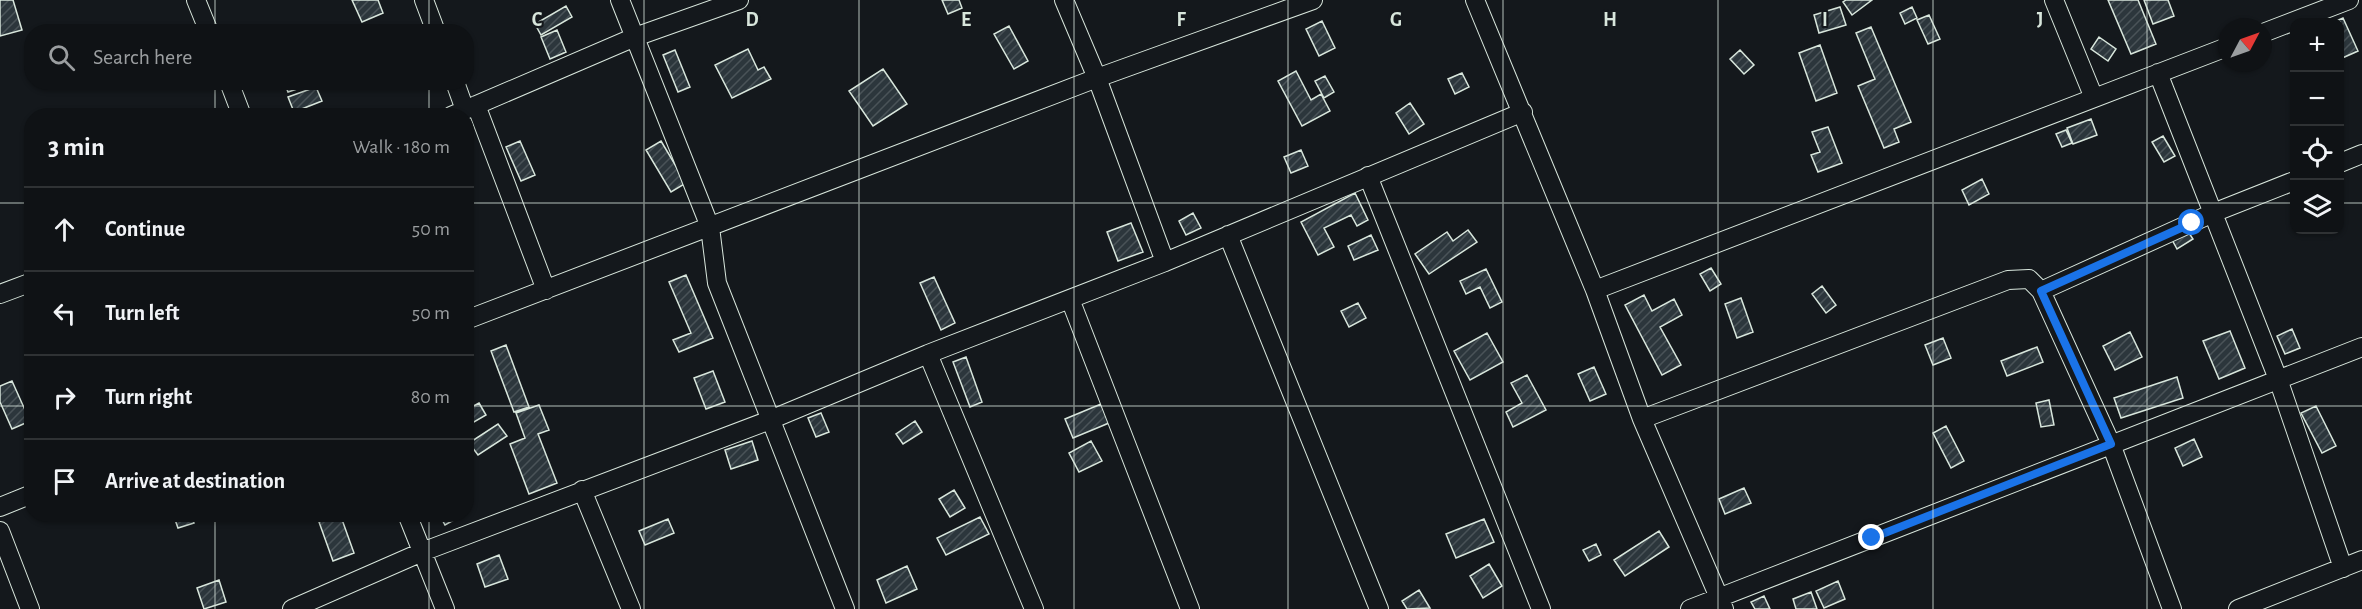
<!DOCTYPE html>
<meta charset="utf-8">
<style>
body{margin:0;font-family:"Alegreya Sans",sans-serif;background:#1d2022;color:#f1f3f6}
.controls{position:absolute;right:18px;top:18px;display:grid;overflow:hidden;border-radius:12px;box-shadow:0 2px 4px #0004}
.controls button{width:54px;height:54px;display:grid;place-items:center;padding:0;border:0;border-bottom:2px solid #2f3234;background:#0f1215;color:#f1f3f6;font:30px sans-serif}
.compass{position:absolute;left:2218px;top:18px;width:54px;height:54px;border-radius:50%;background:#0f1215;box-shadow:0 2px 4px #0004;rotate:49deg}
.stop{position:absolute;width:18px;height:18px;margin:-14px;border:4px solid #1a73e8;border-radius:50%;background:#fff}
.stop.end{background:#1a73e8;border-color:#fff;box-shadow:0 2px 6px #0008}
.list{margin:0;padding:0;list-style:none}
h2{display:flex;justify-content:space-between;align-items:center;height:78px;margin:0;padding:0 24px;font-size:26px}
h2 small{font-size:20px;font-weight:400;color:#9b9ea0}
.list li{display:grid;grid-template-columns:39px 1fr auto;gap:18px;align-items:center;box-sizing:border-box;height:84px;padding:0 24px;border-top:2px solid #2f3234}
.list b{display:block;font-size:22px;white-space:nowrap}
.list em{font-size:20px;font-style:normal;color:#9b9ea0}
.icon{flex:none;width:33px;height:33px;fill:none;stroke:currentColor;stroke-width:2;stroke-linecap:round;stroke-linejoin:round}
.map{position:relative;flex:none;width:2362px;height:609px;overflow:hidden}
.search{position:absolute;background:#0f1215;box-shadow:0 2px 4px #0004;left:24px;top:24px;width:450px;height:66px;display:flex;align-items:center;gap:15px;box-sizing:border-box;padding:0 21px;border-radius:24px;color:#9b9ea0;font-size:22px}
.panel{position:absolute;background:#0f1215;box-shadow:0 2px 4px #0004;left:24px;top:108px;width:450px;height:414px;border-radius:24px}
.map>svg:first-child{display:block}
</style>
<div class="map">
<svg width="2362" height="609" viewBox="0 0 2362 609">
<defs>
<pattern id="building-hatch" width="6" height="6" patternUnits="userSpaceOnUse" patternTransform="scale(1.5)"><rect width="6" height="6" fill="#2c363c"/><path d="M-1 1l2-2M0 6l6-6M5 7l2-2" fill="none" stroke="#4a5358"/></pattern>
</defs>
<rect width="100%" height="100%" fill="#14181c"/>
<path fill="url(#building-hatch)" stroke="#d8e6dc" stroke-width="1.5" d="M0 0H13L22 30 0 36Z
M352 0H378L383 13 362 22Z
M942 0H959L962 8 948 14Z
M1846 0H1872L1852 15 1843 2Z
M2108 0H2138L2156 44 2131 54Z
M2144 0H2168L2174 16 2153 24Z
M566 6 572 17 541 35 535 24Z
M1840 7 1846 25 1819 33 1814 15Z
M1912 7 1917 18 1905 24 1900 13Z
M1929 15 1940 39 1928 44 1917 20Z
M2343 18 2358 51 2340 59V22H2334Z
M1322 21 1335 48 1319 56 1306 29Z
M1009 26 1028 61 1014 69 994 34Z
M1871 27 1911 122 1894 129 1899 142 1884 148 1858 86 1875 79 1856 33Z
M557 30 566 52 550 59 541 37Z
M2099 37 2116 49 2108 61 2091 49Z
M1820 45 1837 93 1816 101 1799 53Z
M748 49 758 70 764 67 771 79 732 98 715 65Z
M675 50 690 87 678 92 663 55Z
M1740 50 1754 65 1744 74 1730 59Z
M883 69 907 104 873 126 849 91Z
M1296 71 1311 100 1321 94 1330 111 1302 126 1278 81Z
M1462 73 1469 87 1455 94 1448 79Z
M1325 76 1334 92 1324 98 1315 81Z
M284 82H301L303 87 288 92Z
M316 87 322 101 294 112 288 97Z
M1410 103 1424 124 1409 134 1396 113Z
M2091 119 2097 135 2073 144 2067 128Z
M1828 127 1842 163 1818 172 1811 155 1820 152 1812 132Z
M2066 130 2072 143 2062 147 2056 134Z
M2163 136 2175 156 2164 162 2152 142Z
M520 141 535 175 521 181 506 147Z
M661 141 686 183 671 192 646 150Z
M1301 150 1308 166 1291 173 1284 157Z
M1982 179 1989 194 1969 205 1962 190Z
M1355 193 1368 220 1357 226 1351 215 1324 228 1334 247 1318 255 1301 222Z
M1193 213 1201 228 1186 235 1179 221Z
M1131 223 1143 252 1118 261 1107 232Z
M2185 227 2193 239 2177 249 2170 236Z
M1468 230 1477 242 1429 274 1415 254 1447 232 1453 241Z
M1371 235 1378 250 1354 260 1348 246Z
M1711 268 1721 284 1710 291 1700 274Z
M1486 269 1502 302 1490 308 1480 287 1466 294 1460 281Z
M686 275 713 338 679 352 673 340 691 333 669 282Z
M934 277 955 323 941 330 920 283Z
M1822 286 1836 305 1826 313 1812 294Z
M1644 295 1652 311 1674 299 1682 315 1660 327 1681 365 1662 375 1625 305Z
M1741 298 1753 332 1737 338 1725 304Z
M1358 303 1366 318 1349 327 1341 311Z
M2292 329 2300 348 2285 354 2277 336Z
M2230 331 2245 368 2219 379 2203 341Z
M2130 332 2142 357 2115 370 2103 346Z
M1487 333 1503 362 1470 380 1454 351Z
M1943 338 1951 358 1933 365 1925 345Z
M506 345 529 407 514 412 491 351Z
M2037 347 2043 362 2007 376 2001 361Z
M966 357 982 402 970 407 953 362Z
M1594 367 1606 394 1590 401 1578 374Z
M713 371 725 402 706 409 694 378Z
M1527 375 1546 410 1513 427 1506 412 1522 403 1511 383Z
M2177 377 2183 398 2121 418 2114 398Z
M12 381 30 421 12 429 0 402V386Z
M2049 400 2054 425 2041 427 2036 403Z
M479 403 486 415 467 426 466 410Z
M1101 404 1109 423 1073 438 1065 419Z
M539 405 549 430 538 434 557 483 529 494 510 444 525 438 516 413Z
M2316 406 2336 446 2322 453 2301 413Z
M821 413 829 432 816 437 808 418Z
M915 421 922 432 903 444 896 434Z
M498 424 507 436 478 455 469 443Z
M1946 426 1964 461 1951 468 1933 433Z
M2194 439 2202 457 2183 466 2175 448Z
M752 441 758 460 731 469 725 450Z
M1091 441 1102 461 1079 472 1069 453Z
M1744 488 1751 503 1725 514 1719 499Z
M954 490 965 508 950 517 939 499Z
M173 514H191L194 523 178 528Z
M340 514 354 553 333 561 319 522Z
M439 514H461V516L445 525Z
M980 517 989 534 946 555 937 538Z
M668 519 674 533 645 545 639 531Z
M1484 519 1494 542 1456 558 1446 534Z
M1659 531 1669 547 1625 576 1614 560Z
M1596 544 1601 555 1589 561 1583 550Z
M499 555 508 579 485 587 477 564Z
M1489 564 1502 586 1483 598 1470 576Z
M907 566 917 589 886 603 877 580Z
M219 580 226 602 204 609 197 588Z
M1838 581 1845 599 1824 608 1816 591Z
M1419 590 1430 608 1407 609 1402 601Z
M1811 592 1817 609H1796L1793 599Z
M1764 596 1770 609H1755L1751 602Z"/>
<g fill="none" stroke-linecap="round" stroke-linejoin="round">
<g stroke="#d8e6dc" stroke-width="20">
<path id="street" d="M196 0 209 32
M424 0 436 32
M620 0 710 227 717 283 845 609
M1064 0 1097 78 1165 262
M1475 0 1595 290 1642 419 1724 609
M2054 0 2094 98
M2263 33 2349 0
M2158 73 2278 379 2343 568
M229 82 242 116
M455 82 465 110
M476 105 546 290
M451 116 635 37 739 0
M2340 163 2362 154
M1368 176 1541 609
M1228 235 1379 609
M1595 290 2227 47
M2041 291 2213 213 2294 181
M0 294 32 282
M1070 299 1190 609
M466 320 1097 78 1313 0
M928 354 1034 609
M1642 419 2008 280 2029 279 2041 291 2111 444 2172 609
M582 490 631 609
M0 507 32 494
M407 514 445 609
M0 531 30 609
M292 609 422 552 770 420 928 354 1165 262 1523 112
M1690 609 2362 347
M2238 609 2362 560"/>
</g>
<use href="#street" stroke="#14181c" stroke-width="18"/>
</g>
<g fill="none" stroke-linecap="round" stroke-linejoin="round">
<path stroke="#1a73e8" stroke-width="8" d="M1872 538 2111 444 2041 291 2192 223"/>
</g>
<path fill="none" stroke="#d8e6dc" stroke-width="1.5" stroke-opacity="0.55" d="M215 0V32M429 0V32M644 0V609M859 0V609M1074 0V609M1288 0V609M1503 0V609M1718 0V609M1933 0V609M2147 0V609M215 82V116M429 82V116M0 203H32M466 203H2294M2340 203H2362M0 406H32M466 406H2362M215 514V609M429 514V609"/>
<g font-size="20" text-anchor="middle" font-weight="bold" fill="#d8e6dc" stroke="#14181c" stroke-width="4.5" stroke-linejoin="round" paint-order="stroke">
<text x="537" y="26">C</text>
<text x="752" y="26">D</text>
<text x="966" y="26">E</text>
<text x="1181" y="26">F</text>
<text x="1396" y="26">G</text>
<text x="1610" y="26">H</text>
<text x="1825" y="26">I</text>
<text x="2040" y="26">J</text>
</g>
</svg>
<div class="controls">
<button>+</button>
<button>−</button>
<button><svg class="icon" aria-label="locate" viewBox="0 0 24 24"><circle cx="12" cy="12" r="6"/><path d="M12 2v4M12 18v4M2 12h4M18 12h4"/></svg></button>
<button><svg class="icon" aria-label="layers" viewBox="0 0 24 24"><path d="M12 4l9 5-9 5-9-5zM3 14l9 5 9-5"/></svg></button>
</div>
<svg class="compass" viewBox="-18 -18 36 36"><path d="M0-13l5 13h-10z" fill="#e53935"/><path d="M0 13l5-13h-10z" fill="#9b9ea0"/></svg>
<div class="stop" style="left:2192px;top:223px"></div>
<div class="stop end" style="left:1872px;top:538px"></div>
<div class="search"><svg class="icon" aria-label="search" viewBox="0 0 24 24"><circle cx="10" cy="10" r="6"/><path d="M15 15l6 6"/></svg>Search here</div>
<section class="panel">
<h2>3 min<small>Walk · 180 m</small></h2>
<ul class="list">
<li><svg class="icon" aria-label="ahead" viewBox="0 0 24 24"><path d="M12 20V5M6 11l6-6 6 6"/></svg><div><b>Continue</b></div><em>50 m</em></li>
<li><svg class="icon" aria-label="left" viewBox="0 0 24 24"><path d="M17 20v-9H6M10 6l-5 5 5 5"/></svg><div><b>Turn left</b></div><em>50 m</em></li>
<li><svg class="icon" aria-label="right" viewBox="0 0 24 24"><path d="M7 20v-9h11M14 6l5 5-5 5"/></svg><div><b>Turn right</b></div><em>80 m</em></li>
<li><svg class="icon" aria-label="arrive" viewBox="0 0 24 24"><path d="M6 21V4h12l-3 4 3 4H6"/></svg><div><b>Arrive at destination</b></div></li>
</ul>
</section>
</div>
